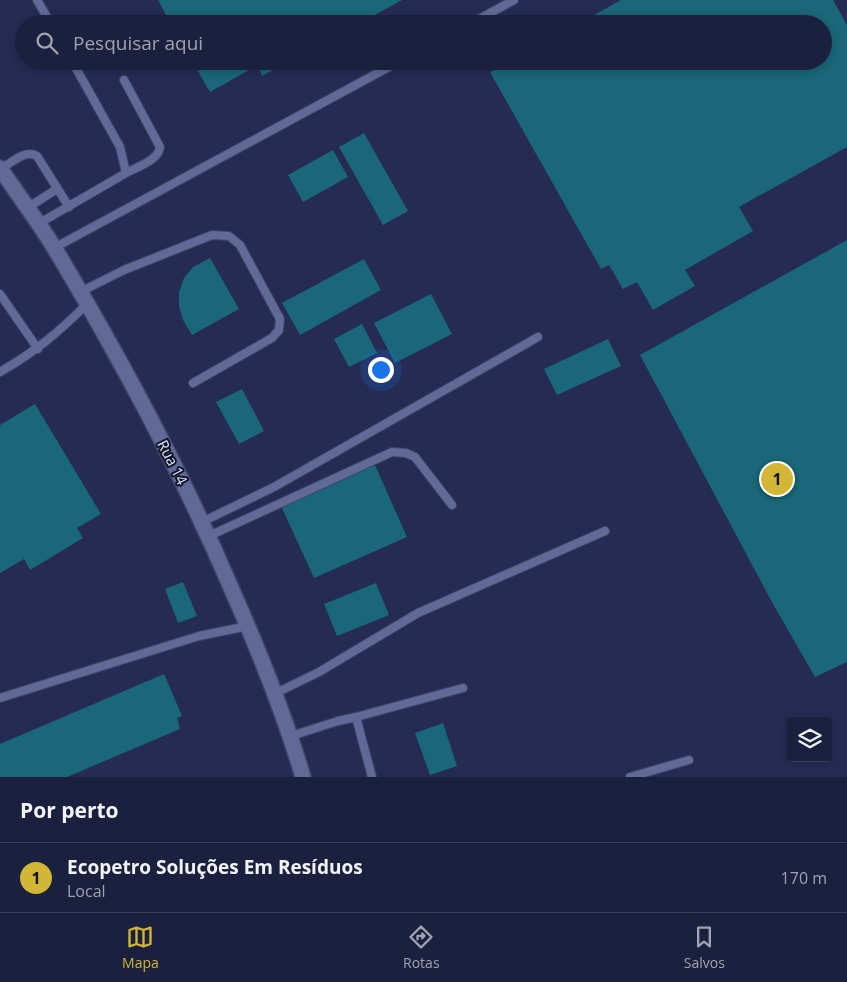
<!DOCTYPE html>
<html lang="pt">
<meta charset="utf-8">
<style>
body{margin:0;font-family:"Open Sans",sans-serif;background:#252846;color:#f1f3f6}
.controls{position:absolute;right:15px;bottom:15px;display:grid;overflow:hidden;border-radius:5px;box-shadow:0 2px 8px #0003}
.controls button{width:45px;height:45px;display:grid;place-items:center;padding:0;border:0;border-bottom:1px solid #3a3e59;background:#1c203f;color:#f1f3f6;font:25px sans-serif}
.you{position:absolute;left:380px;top:369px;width:18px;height:18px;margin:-12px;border:4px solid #fff;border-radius:50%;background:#1a73e8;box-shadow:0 0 0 8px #1a73e833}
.badge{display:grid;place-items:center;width:32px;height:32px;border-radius:50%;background:#d2b635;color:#111;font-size:16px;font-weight:700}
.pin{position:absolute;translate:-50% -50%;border:2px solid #fff;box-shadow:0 1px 5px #0006}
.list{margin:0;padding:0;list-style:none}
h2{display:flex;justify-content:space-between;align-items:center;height:65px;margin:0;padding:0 20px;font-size:21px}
h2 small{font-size:16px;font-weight:400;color:#a0a3b0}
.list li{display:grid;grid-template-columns:32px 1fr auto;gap:15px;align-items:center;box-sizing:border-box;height:70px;padding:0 20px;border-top:1px solid #3a3e59}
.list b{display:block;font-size:19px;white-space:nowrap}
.list p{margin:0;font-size:16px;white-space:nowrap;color:#a0a3b0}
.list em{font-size:16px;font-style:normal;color:#a0a3b0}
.icon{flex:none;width:28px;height:28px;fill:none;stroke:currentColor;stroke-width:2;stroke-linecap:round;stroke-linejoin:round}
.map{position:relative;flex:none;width:847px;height:777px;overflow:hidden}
.search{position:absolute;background:#1c203f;box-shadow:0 2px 8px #0003;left:15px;right:15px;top:15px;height:55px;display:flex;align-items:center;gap:12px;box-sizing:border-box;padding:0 18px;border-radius:28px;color:#a0a3b0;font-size:19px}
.sheet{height:135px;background:#1c203f}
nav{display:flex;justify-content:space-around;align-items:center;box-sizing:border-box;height:70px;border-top:1px solid #3a3e59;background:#1c203f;font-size:14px;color:#a0a3b0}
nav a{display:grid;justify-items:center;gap:2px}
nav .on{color:#d2b635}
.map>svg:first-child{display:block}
</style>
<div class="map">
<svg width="847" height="777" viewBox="0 0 847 777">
<rect width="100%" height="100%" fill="#262b54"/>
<path fill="#196778" d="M158 0H402L359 24H171Z
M621 0H833L847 25V147L739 207 753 231 685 270 695 286 653 310 637 282 623 289 609 265 601 269 490 72 510 61H823V24H578Z
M192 61H290L262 76 258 65 210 92Z
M364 133 408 211 383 225 339 147Z
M333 150 348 177 303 202 288 175Z
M847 240V662L815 677 773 604 640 355Z
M210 258 239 309 192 335 183 320 179 306V292L184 278 193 267Z
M364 259 381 290 300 335 282 303Z
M431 294 452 334 395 363 374 323Z
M362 324 377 353 349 367 334 339Z
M608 339 621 366 557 395 544 369Z
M242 389 264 431 239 444 216 402Z
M35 404 101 514 77 528 83 538 30 570 24 559 0 573V425Z
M375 465 407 537 314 578 281 506Z
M183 582 197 616 178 623 165 589Z
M376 583 389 615 337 636 324 604Z
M164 674 182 716 177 718 180 729 67 777H0V744Z
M443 723 457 766 430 775 415 733Z"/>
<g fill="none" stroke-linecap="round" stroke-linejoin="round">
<g stroke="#414468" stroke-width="10">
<path id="lane" d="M37 0 51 24
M470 24 514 0
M124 80 160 147C159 160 137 167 126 173
M1 169C11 163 25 149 37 156L69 207
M27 208 57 189
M38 224 126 173 120 147 72 61
M54 248 400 61
M80 292 124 270 212 235 229 236 240 245 280 319 279 330 272 338 193 383
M0 294 38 349
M0 372C36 351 58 333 87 304
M202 522 274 487 538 337
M209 536 392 452 406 453 415 457 452 505
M274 694 319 672 418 613 605 531
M0 698 199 636 248 626
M356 717 372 777
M291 736 338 721 356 717 463 688
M630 777 689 760"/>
</g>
<g stroke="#414468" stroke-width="18">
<path id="street" d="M0 168C18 195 38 221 55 249 121 359 182 473 232 590 259 651 284 713 303 777"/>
</g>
<use href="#lane" stroke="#616997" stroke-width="8"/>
<use href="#street" stroke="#616997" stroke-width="15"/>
</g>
<g text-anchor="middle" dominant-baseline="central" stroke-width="4" stroke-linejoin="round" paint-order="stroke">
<g font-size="15" fill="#dee3fe" stroke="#131628">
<text transform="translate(173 462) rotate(63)">Rua 14</text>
</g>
</g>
</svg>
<div class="controls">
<button><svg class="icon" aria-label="layers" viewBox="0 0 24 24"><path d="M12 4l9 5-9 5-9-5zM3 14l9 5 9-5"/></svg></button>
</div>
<div class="you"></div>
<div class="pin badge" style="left:777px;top:479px">1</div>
<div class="search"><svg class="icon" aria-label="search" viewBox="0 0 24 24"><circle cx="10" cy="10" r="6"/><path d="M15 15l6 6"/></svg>Pesquisar aqui</div>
</div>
<section class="sheet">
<h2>Por perto<small></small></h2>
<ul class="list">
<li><span class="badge">1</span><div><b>Ecopetro Soluções Em Resíduos</b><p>Local</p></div><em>170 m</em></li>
</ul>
</section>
<nav>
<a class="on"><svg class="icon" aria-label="map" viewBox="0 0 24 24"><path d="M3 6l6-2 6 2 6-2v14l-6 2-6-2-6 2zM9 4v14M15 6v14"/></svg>Mapa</a>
<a><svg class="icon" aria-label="directions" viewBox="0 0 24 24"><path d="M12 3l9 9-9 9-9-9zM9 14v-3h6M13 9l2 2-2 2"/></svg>Rotas</a>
<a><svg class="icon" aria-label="saved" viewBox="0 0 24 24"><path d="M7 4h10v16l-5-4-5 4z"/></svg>Salvos</a>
</nav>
